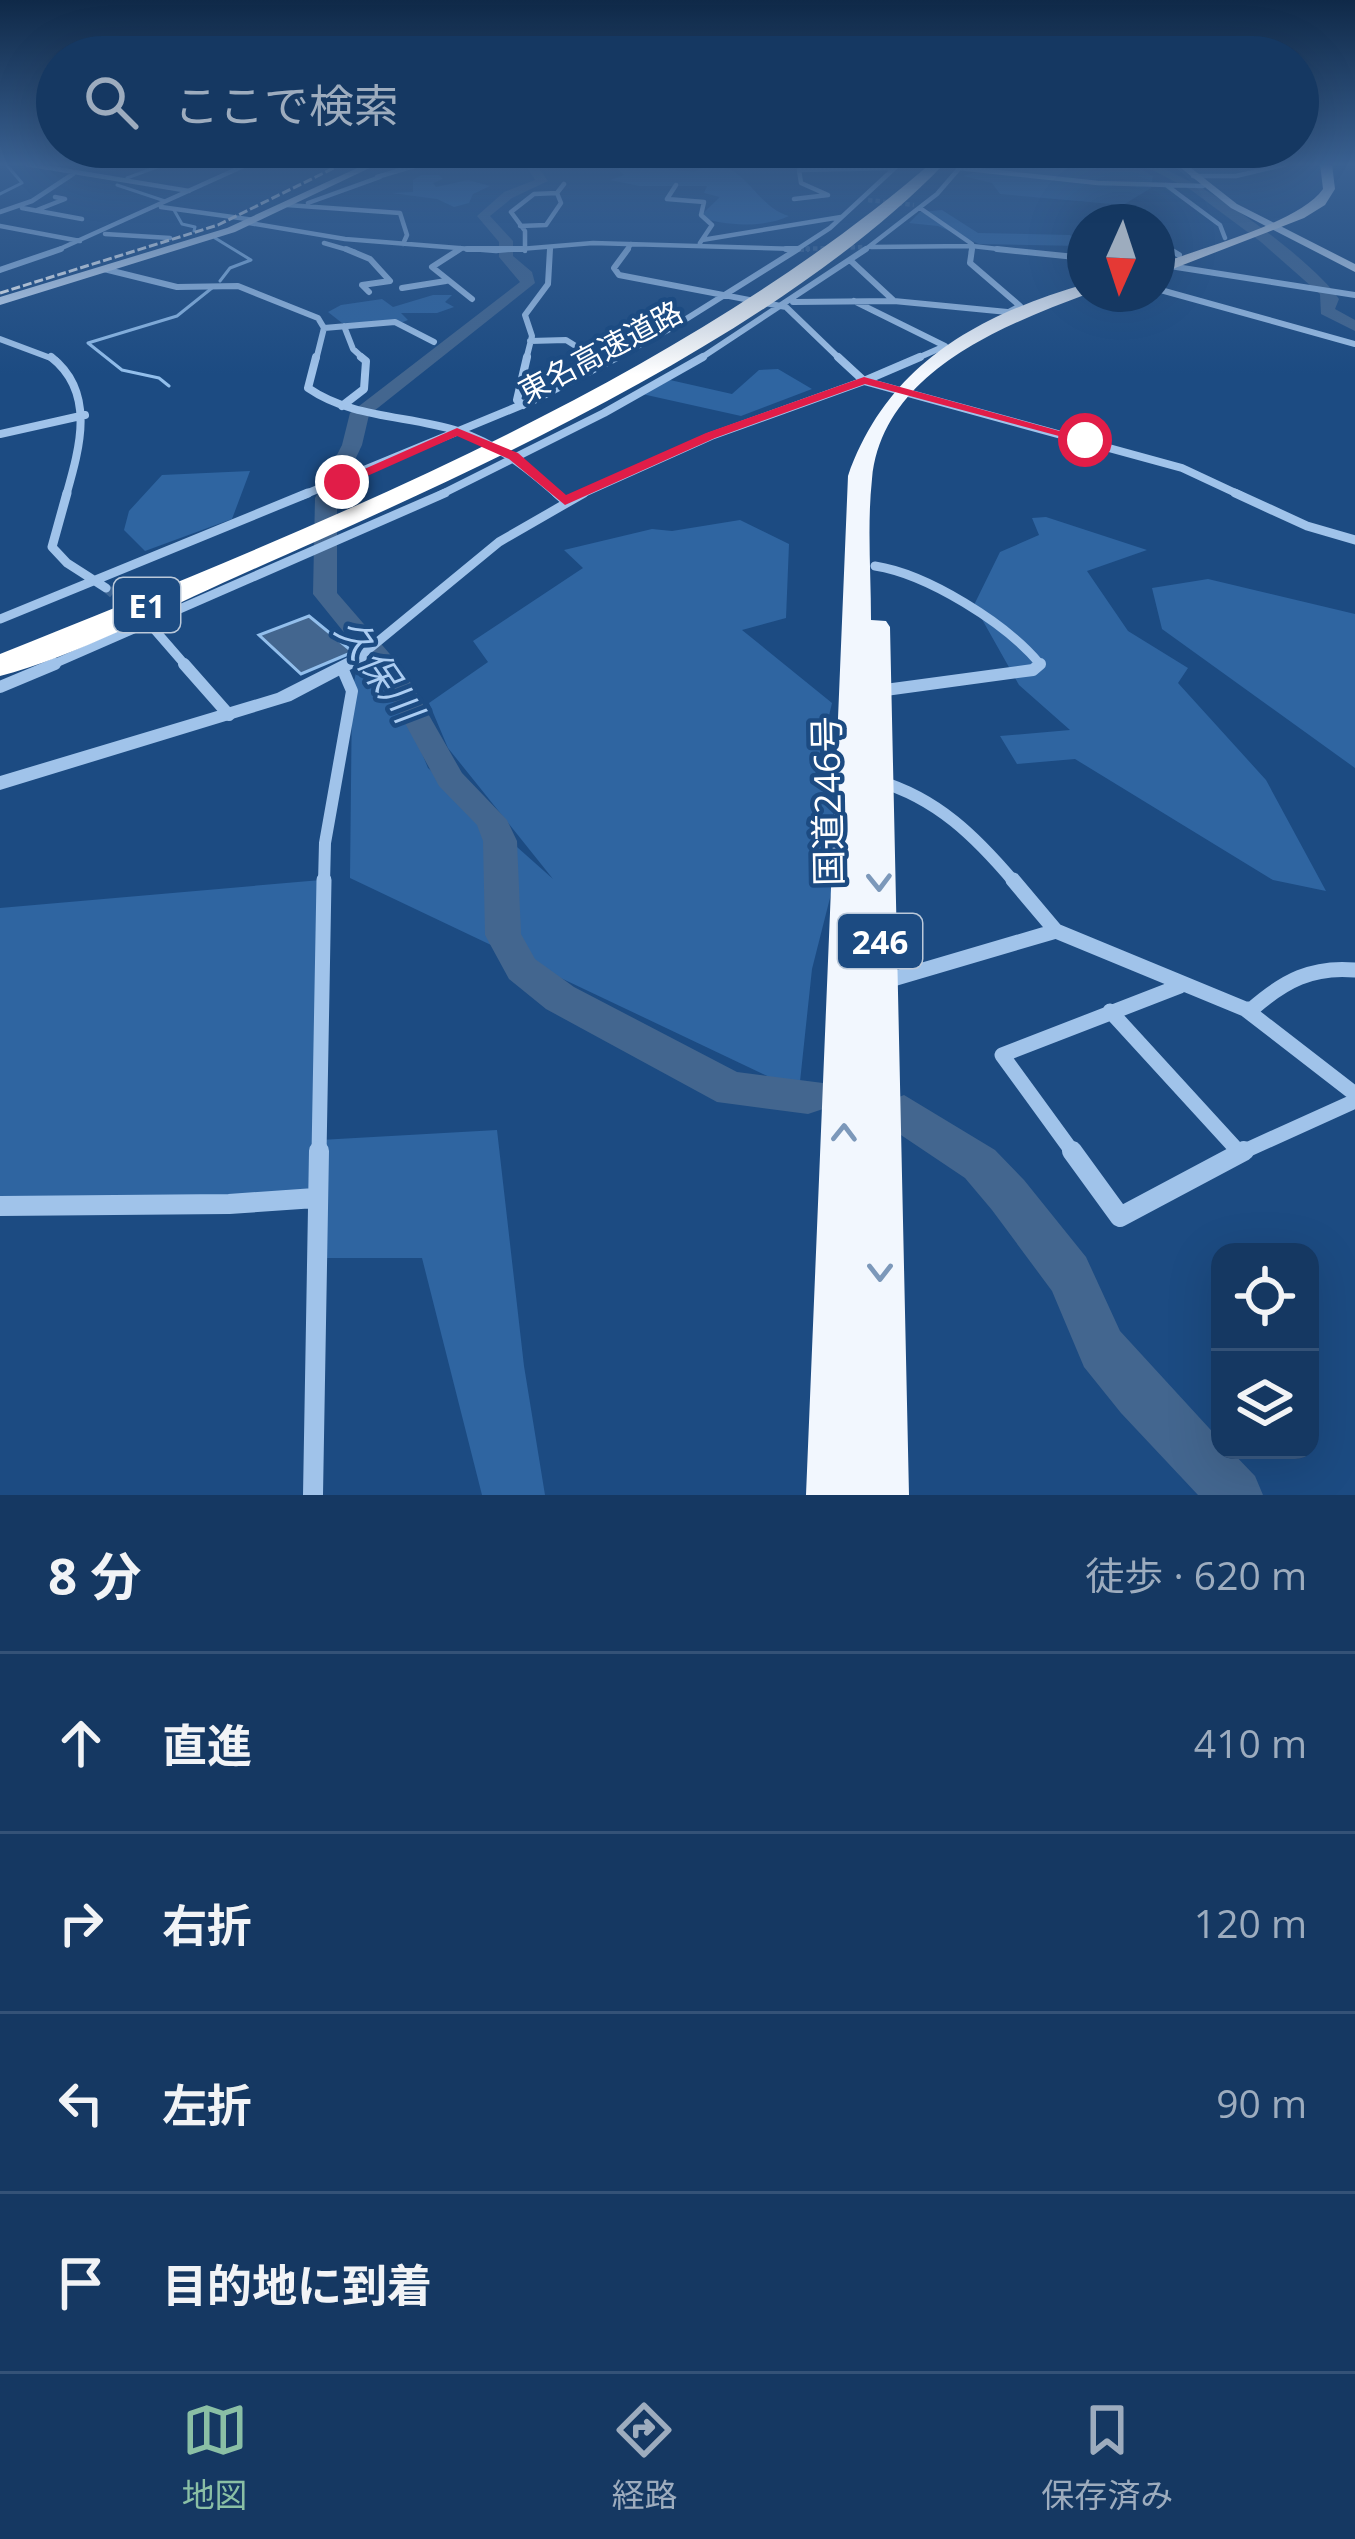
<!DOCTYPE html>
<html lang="ja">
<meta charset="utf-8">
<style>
body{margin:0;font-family:"Open Sans","Noto Sans JP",sans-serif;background:#1e3f68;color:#f1f3f6}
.controls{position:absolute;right:36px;bottom:36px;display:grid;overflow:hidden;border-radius:24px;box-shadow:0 12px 48px #0002}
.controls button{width:108px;height:108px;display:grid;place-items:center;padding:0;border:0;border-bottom:3px solid #345277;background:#153862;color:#f1f3f6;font:60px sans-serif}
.compass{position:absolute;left:1067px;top:204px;width:108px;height:108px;border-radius:50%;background:#153862;box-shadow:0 12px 48px #0002;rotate:183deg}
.stop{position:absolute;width:36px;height:36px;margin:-27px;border:9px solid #e11d48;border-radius:50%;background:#fff}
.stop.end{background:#e11d48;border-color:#fff;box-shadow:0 3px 12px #0008}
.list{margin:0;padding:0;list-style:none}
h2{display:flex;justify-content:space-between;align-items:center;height:156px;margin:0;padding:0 48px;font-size:51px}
h2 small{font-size:39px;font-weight:400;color:#9dacbe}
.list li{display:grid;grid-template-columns:78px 1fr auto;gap:36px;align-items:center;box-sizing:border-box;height:180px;padding:0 48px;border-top:3px solid #345277}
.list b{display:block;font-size:45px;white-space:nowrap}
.list em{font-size:39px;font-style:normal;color:#9dacbe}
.icon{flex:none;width:66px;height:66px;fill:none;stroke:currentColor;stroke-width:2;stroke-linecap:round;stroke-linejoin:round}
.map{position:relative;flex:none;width:1355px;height:1495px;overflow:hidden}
.search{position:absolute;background:#153862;box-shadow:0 12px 48px #0002;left:36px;right:36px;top:36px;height:132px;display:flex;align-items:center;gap:30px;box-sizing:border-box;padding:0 42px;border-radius:66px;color:#9dacbe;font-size:45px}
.sheet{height:876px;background:#153862}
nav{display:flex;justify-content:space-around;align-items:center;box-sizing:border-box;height:168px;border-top:3px solid #345277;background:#153862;font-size:33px;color:#9dacbe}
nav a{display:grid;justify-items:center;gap:6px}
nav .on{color:#8abfa5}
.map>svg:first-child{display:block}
</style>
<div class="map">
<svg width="1355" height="1495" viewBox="0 0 1355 1495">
<rect width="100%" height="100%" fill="#1c4b82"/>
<path fill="#2f65a1" d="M709 164C747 164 756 207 789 216 765 228 724 226 699 217L720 197 704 193 707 186H640L610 180 624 175 618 169 623 165 694 172Z
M1003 164H1131L1153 176 1151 188 1123 205 1000 194 992 183 963 176Z
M421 175H439L443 179 433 183 436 187 468 180 490 186 473 194 469 203 454 207 437 199 392 193 413 192V180Z
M942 210 978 233 1070 235 1082 246 979 244 938 226 909 223 920 212Z
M433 295H452L445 302 454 307 437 313H401L408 320 403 322 342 323 328 312 341 305 382 299 393 307Z
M778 369 812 389 741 416 642 394 670 380 732 394 759 370Z
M250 471 232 519 145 551 124 530 129 511 162 475Z
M1046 517 1147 550 1087 571 1128 631 1188 668 1178 683 1266 780 1326 891 1273 880 1075 759 1017 764 1000 736 1070 730 1019 685 974 605 1000 552 1039 535 1032 518Z
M740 520 789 544 786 618 742 630 832 703 814 779 834 790 832 890 812 969 799 1091 350 878 352 691 357 668 376 666 405 712 428 768 553 879 448 748 429 703 488 662 473 641 583 568 564 550 652 529 672 531Z
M1208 579 1355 614V768L1162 629 1152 588Z
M321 880 315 1198 0 1204V908Z
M497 1130 524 1366 545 1495H482L422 1258H315L320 1140Z"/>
<path fill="#43668f" stroke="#93bfec" stroke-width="3" d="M309 616 353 652 301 674 259 635Z"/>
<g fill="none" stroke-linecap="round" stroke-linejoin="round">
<path stroke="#93bfec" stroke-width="3" d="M127 178 165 164
M117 185 165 201
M0 194 22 183 6 164
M174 210 182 224 195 227 194 231
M215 238 251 260 230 268 220 281
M169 386 159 378 122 370 88 343 177 316 212 288"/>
<path fill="#43668f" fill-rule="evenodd" d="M525 164H536L548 181 512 198 490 216 513 241V256L532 272 535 283 369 415 362 445 337 498V593L402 668 462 773 507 820 517 841 521 934 535 959 574 987 737 1072 823 1083 829 1096 823 1109 808 1114 717 1102 546 1009 509 979 485 935 483 841 477 825 439 786 380 677 313 594 315 498 342 445 350 413 520 282 499 257V242L477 216 504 192 535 180Z
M1141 164C1185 164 1315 262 1339 299L1335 309 1355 320V331L1321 314 1320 294 1261 242 1191 190Z
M904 1095 995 1150 1024 1180 1086 1257 1120 1331 1220 1440V1450H1230L1255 1476 1263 1495H1198L1121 1413 1084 1367 1052 1291 992 1210 965 1178 889 1127 883 1114 889 1101Z"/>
<path stroke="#3e6695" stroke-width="4.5" stroke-dasharray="4.5 3" stroke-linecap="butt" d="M868 200 914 205
M798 249 865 247"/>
<path stroke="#3e6695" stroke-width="6" stroke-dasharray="6 3" stroke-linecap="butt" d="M798 249H809"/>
<path stroke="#3e6695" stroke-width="9" stroke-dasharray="9 4.5" stroke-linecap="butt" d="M106 588 134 611"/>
<path stroke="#a0c3ea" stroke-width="4.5" d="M26 164 189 191
M959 168 1098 183 1203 186
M1193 176H1236L1287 164
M377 177 421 164
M676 185 667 199 704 202 701 215 712 225 700 243
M1166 185 1220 225 1225 238
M794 199 828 195 801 183 799 170 894 168
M308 203 380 177
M287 205 400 213 407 235 403 244
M161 207 254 220
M22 208 82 219
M920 208 972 244 971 252
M37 210 65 199 55 197
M0 212 32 201 73 174
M1107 214 1123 222
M249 223 345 239 496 251 593 243 797 249
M0 226 80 241
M520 226 546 225 561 203 557 193 564 184
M105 234 170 238
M702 240 841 217
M1157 241 1174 252
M324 243 355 252
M871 247 972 246 1025 252
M525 251V231L511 212 534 194 557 193
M53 252 248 164
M456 252 460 249
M626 252 631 244
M793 252 830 228 899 164
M862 252 937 194 963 164"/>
<path stroke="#a0c3ea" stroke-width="6" d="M346 249 370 259 390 281 362 285 369 292
M460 249 432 267 472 299
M467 249H524
M628 249 614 268 619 275 786 307 841 360
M786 249H797
M972 249 970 263 1020 306 1009 312
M997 249 1085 258
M1169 249 1179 255
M851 261 893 300
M1157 264 1355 295
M104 269 177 287 238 286 318 318 324 328 316 360
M0 270 61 249
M402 288 446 281
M1157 289 1355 344
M854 301 945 346 913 360
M793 302 894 301 1018 313
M344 326 353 349 365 360
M324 328 395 322 434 342
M0 339 56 360
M530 341 566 340 598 360
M526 360 532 336 525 315 548 284 550 249
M611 360 675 326 798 249
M698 360 866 249"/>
<path stroke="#a0c3ea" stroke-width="8" d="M51 357C96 392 80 447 66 496
M316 357 308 388C353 419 408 415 458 431 499 445 527 468 559 496
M594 357 604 363
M838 357 864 381 920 357
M523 405 517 400 527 357
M342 406 364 389 366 361 361 357
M0 434 85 415
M301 496 536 399 617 357
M438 496 604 413 703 357
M577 496 711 436 864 381 1182 468 1242 496"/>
<path stroke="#a0c3ea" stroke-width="9" d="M67 493 52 547 67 563 106 588
M556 493 565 501
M1235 493 1307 526 1355 540
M875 566C927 574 1006 623 1040 664L1037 667
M0 619 308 493
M147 621 187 667
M358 658 499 542 584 493
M47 667 445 493"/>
<path stroke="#a0c3ea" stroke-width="12" d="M184 664 229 715
M0 687 55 664
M878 691 1033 670 1040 664
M878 781C937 798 976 837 1015 883
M324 883 325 843 352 691 343 670"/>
<path stroke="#a0c3ea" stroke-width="15" d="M1013 880 1056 931
M886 981 1056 931 1245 1009 1355 1094
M1245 1009H1252C1284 981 1312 966 1355 970
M1110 1011 1240 1153
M319 1154 324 880
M1074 1154 1002 1055 1180 986
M1238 1154 1355 1101"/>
<path stroke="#a0c3ea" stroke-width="20" d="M1072 1151 1120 1217 1244 1151
M0 1206 229 1204 315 1198
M313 1495 319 1151"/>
<path fill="#a0c3ea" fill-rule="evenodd" d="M358 652 365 654 367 658 365 662 291 701 0 790V776L277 693Z"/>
<path fill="#cce0f8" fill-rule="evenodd" d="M366 164H378L235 232 0 305V297L227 228Z
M1176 164H1186L1237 204 1355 264V272L1231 208Z"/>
<path fill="#f2f7fe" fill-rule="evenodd" d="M1320 164H1332L1335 189 1325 205 1304 218 1157 275V265C1199 248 1298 224 1323 189Z
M1085 284 1087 294C1001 326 882 373 872 479 867 525 871 574 871 620L886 621 890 627 909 1495H806L848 476C887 365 976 316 1085 284Z"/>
<path fill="#fff" fill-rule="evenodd" d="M930 164H944C773 341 461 477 236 577 166 608 72 658 0 676V654C313 528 672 386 930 164Z"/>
<path stroke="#fff" stroke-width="3" stroke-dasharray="9 3" stroke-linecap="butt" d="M0 293 218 225 342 164"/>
</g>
<defs><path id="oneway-chevron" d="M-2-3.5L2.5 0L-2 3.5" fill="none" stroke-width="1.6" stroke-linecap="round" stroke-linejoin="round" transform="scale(3)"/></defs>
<g stroke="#7c98ba">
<use href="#oneway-chevron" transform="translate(879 882) rotate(89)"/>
<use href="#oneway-chevron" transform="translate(844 1133) rotate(-89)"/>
<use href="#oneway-chevron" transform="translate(880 1272) rotate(90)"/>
</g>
<linearGradient id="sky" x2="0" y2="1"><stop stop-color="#0f2948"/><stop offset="0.44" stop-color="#3a6192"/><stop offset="1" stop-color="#3a6192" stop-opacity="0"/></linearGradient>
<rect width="1355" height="374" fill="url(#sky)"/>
<path fill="#e11d48" d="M864 377 1092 440 1085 443 865 384 715 438 565 505 509 459 457 436 347 485 335 482 457 428 518 453 566 495 706 433Z"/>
<g text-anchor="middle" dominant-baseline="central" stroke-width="9" stroke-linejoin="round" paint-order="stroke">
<g font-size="30" fill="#fff" stroke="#1c4b82">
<text transform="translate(600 351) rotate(-28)">東名高速道路</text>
</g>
<g fill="#1c4b82" stroke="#bbc9da" stroke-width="3">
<rect x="114" y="578" width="66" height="54" rx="9"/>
<rect x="838" y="914" width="84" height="54" rx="9"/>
</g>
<g font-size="33" font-weight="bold" fill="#fff">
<text x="147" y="605">E1</text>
<text x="880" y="941">246</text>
</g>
<g font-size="36" fill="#fff" stroke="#1c4b82">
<text transform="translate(827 801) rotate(-91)">国道246号</text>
</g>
<g font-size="39" font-style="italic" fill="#accdf2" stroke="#1c4b82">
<text transform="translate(380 669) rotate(55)">久保川</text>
</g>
</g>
</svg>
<div class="controls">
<button><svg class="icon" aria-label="locate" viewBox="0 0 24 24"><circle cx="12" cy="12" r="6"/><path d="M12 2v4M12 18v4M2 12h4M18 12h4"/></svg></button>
<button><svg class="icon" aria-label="layers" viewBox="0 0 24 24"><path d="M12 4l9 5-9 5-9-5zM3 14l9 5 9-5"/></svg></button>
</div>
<svg class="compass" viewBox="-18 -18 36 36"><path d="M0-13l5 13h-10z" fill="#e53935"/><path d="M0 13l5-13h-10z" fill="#9dacbe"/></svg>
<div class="stop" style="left:1085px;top:440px"></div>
<div class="stop end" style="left:342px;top:482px"></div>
<div class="search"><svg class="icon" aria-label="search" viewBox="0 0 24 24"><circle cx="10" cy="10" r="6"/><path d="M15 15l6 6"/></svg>ここで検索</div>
</div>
<section class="sheet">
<h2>8 分<small>徒歩 · 620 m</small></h2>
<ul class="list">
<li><svg class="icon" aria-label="ahead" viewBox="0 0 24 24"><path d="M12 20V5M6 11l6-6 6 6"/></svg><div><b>直進</b></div><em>410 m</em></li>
<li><svg class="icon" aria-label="right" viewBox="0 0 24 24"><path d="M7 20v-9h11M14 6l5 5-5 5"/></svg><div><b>右折</b></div><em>120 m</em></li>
<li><svg class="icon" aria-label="left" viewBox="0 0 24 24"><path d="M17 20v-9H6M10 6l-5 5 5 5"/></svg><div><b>左折</b></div><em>90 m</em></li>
<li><svg class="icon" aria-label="arrive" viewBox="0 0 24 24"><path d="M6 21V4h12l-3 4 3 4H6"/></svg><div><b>目的地に到着</b></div></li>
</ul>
</section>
<nav>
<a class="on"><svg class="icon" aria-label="map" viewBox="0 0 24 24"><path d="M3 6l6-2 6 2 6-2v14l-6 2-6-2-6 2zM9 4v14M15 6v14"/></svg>地図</a>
<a><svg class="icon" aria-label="directions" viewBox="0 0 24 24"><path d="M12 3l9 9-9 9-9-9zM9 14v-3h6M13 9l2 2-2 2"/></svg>経路</a>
<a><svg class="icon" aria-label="saved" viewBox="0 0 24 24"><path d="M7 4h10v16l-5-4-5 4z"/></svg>保存済み</a>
</nav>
